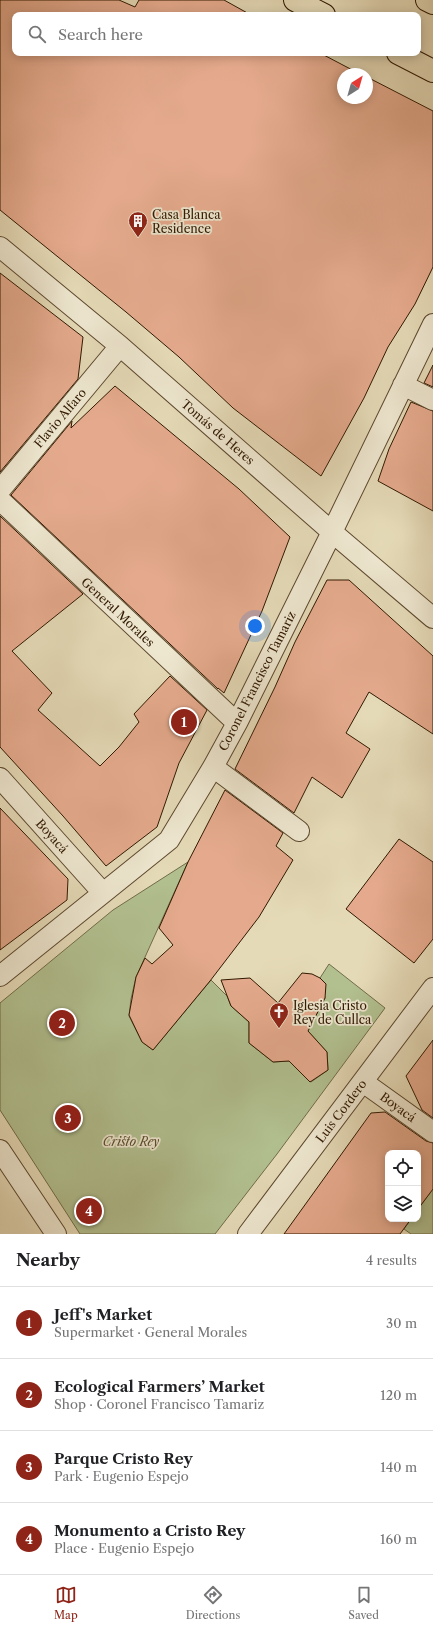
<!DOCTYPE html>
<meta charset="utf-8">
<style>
body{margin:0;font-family:"Libre Caslon Text",serif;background:#f6f6f6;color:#202124}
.controls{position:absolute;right:12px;bottom:12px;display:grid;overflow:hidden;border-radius:8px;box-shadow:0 2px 10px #0003}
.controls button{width:36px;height:36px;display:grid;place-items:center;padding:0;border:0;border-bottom:1px solid #e0e0e0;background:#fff;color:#202124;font:20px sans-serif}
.compass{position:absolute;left:337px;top:68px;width:36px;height:36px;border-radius:50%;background:#fff;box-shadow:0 2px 10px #0003;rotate:37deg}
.you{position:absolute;left:255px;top:626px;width:14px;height:14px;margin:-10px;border:3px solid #fff;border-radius:50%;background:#1a73e8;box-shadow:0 0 0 6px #1a73e833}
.badge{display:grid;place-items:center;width:26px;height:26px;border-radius:50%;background:#8f2418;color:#fff;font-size:13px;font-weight:700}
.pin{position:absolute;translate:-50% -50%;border:2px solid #fff;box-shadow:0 1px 4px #0006}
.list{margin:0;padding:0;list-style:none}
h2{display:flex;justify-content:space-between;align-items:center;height:52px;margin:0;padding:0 16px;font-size:17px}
h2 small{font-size:13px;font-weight:400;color:#757577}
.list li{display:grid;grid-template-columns:26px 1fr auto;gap:12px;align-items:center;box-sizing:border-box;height:72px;padding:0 16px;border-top:1px solid #e0e0e0}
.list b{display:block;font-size:15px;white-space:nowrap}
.list p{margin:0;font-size:13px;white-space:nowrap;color:#757577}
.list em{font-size:13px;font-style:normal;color:#757577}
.icon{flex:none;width:22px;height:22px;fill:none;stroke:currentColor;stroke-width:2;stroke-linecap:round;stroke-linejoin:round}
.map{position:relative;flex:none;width:433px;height:1234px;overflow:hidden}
.search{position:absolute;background:#fff;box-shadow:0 2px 10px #0003;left:12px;right:12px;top:12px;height:44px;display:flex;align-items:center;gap:10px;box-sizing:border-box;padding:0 14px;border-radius:8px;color:#757577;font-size:15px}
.sheet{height:340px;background:#fff}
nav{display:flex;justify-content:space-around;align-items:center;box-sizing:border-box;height:56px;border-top:1px solid #e0e0e0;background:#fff;font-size:11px;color:#757577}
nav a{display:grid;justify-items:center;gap:2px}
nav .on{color:#8f2418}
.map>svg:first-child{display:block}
</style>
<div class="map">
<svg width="433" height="1234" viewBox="0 0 433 1234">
<rect width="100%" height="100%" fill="#e5dab7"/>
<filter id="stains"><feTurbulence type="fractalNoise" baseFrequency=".005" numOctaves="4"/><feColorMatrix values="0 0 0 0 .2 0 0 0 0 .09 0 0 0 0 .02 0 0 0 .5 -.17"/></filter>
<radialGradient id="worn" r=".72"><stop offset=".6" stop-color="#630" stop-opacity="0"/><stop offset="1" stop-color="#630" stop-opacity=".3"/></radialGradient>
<path fill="#b2c090" stroke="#716c48" d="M188 862 136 977 131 999 129 1016 142 1042 153 1050 211 980 227 996 231 1006 249 1022V1043L273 1062 289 1061 311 1082 328 1070 327 1052 308 1031 325 998 320 978 329 964 385 1008 277 1154 215 1234H80L0 1110V1003L113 910Z
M433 1189V1234H411L404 1229 411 1219H418V1209Z"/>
<path fill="#e5aa8d" stroke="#301800" d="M0 0H119L135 7 139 0H224L251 15H15V53H320L360 74H343V98H367V77L433 111V267L415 304 388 347 364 398 321 476 233 408 179 357 126 312 0 210Z
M0 273 83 337 78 379 0 472Z
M433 365V387L424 383Z
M115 386 239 489 290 537 262 611 224 693 218 688V689L11 495 72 421 71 428Z
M411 402 433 411V511L378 481 389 449Z
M0 516 83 594 12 651 52 693 38 710 100 766 119 747 139 722 134 714 170 676 207 710 179 763 157 827 106 866 63 816 0 747Z
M327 580H349L433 656V734L369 692 346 733 370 749 342 798 312 777 294 813 235 769 275 687 295 642Z
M225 790 283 833 276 846 293 860 259 917 210 981 153 1050 142 1042 129 1015 136 977 145 958 152 964 173 945 159 928 188 862Z
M0 808 68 879 67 900 0 950Z
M399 839 433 862V939L414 963 346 909Z
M302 973 312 974 320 978 326 984 325 998 308 1031 327 1052 328 1070 310 1082 289 1061 273 1062 249 1043V1022L231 1006 221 980 250 978 278 1003Z
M433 1040V1118L422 1110 406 1076Z
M385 1112 426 1141 433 1143V1189L418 1209V1153H388V1219H411L400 1234H284L371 1113Z"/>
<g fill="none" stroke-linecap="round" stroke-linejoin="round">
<g stroke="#5d482e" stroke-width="22">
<path id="minor" d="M0 247 120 346 332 532 433 618
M403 385 433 400
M0 490 120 346
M0 500 237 723
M213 767 299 831
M0 778 103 893
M0 976 169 840 213 767 237 723 332 532 433 324
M363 1082 433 1132
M0 1150 56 1234
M248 1234 433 988"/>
</g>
<g stroke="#301800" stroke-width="24">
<path id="primary" d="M295 0 324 15
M427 0 433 3
M398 53 433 71"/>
</g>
<use href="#minor" stroke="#eee7d0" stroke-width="20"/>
<use href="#primary" stroke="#e5dab7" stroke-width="22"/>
</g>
<defs>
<g id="building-pin" transform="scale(1)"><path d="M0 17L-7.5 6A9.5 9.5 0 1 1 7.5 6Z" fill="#8f2418" stroke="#eee7d0"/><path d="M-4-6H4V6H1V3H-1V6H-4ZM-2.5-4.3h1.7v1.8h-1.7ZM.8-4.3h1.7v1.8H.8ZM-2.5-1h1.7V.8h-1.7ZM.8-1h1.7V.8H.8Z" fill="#fff"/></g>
<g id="church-pin" transform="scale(1)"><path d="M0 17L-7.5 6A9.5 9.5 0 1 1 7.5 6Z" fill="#8f2418" stroke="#eee7d0"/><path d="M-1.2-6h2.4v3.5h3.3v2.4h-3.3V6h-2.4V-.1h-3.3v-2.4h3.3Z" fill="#fff"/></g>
</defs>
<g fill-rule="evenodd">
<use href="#building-pin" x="138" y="221"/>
<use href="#church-pin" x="279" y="1012"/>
</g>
<g text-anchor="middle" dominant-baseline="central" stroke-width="3.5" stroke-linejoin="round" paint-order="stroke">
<g font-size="12" fill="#301800" stroke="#eee7d0" text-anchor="start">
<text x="152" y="214">Casa Blanca<tspan x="152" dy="14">Residence</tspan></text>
<text x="293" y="1005">Iglesia Cristo<tspan x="293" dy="14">Rey de Cullca</tspan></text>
</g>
<g font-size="12" fill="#301800" stroke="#eee7d0">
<text transform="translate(60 418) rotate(-50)">Flavio Alfaro</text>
<text transform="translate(218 432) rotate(41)">Tomás de Heres</text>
<text transform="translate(118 612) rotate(43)">General Morales</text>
<text transform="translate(257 681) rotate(-63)">Coronel Francisco Tamariz</text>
<text transform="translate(52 836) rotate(48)">Boyacá</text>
<text transform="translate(398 1107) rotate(36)">Boyacá</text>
<text transform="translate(341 1111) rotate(-53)">Luis Cordero</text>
</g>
<g font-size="12" font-style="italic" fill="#574a2b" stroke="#eee7d0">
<text x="131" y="1141">Cristo Rey</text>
</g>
</g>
<rect width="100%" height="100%" filter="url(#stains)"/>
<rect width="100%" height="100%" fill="url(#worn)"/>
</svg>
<div class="controls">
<button><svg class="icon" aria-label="locate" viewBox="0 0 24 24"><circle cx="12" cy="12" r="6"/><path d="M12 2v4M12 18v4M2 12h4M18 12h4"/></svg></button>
<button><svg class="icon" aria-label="layers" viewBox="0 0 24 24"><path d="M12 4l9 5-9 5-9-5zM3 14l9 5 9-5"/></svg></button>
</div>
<svg class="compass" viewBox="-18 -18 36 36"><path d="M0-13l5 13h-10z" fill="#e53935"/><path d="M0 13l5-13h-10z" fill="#757577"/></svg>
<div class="you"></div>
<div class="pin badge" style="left:184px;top:722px">1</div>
<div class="pin badge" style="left:62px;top:1023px">2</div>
<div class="pin badge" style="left:68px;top:1118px">3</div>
<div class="pin badge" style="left:89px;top:1211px">4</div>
<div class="search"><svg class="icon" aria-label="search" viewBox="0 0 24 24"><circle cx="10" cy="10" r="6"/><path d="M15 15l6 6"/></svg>Search here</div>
</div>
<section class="sheet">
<h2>Nearby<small>4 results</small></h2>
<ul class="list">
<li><span class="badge">1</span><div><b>Jeff's Market</b><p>Supermarket · General Morales</p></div><em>30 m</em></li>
<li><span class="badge">2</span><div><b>Ecological Farmers’ Market</b><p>Shop · Coronel Francisco Tamariz</p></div><em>120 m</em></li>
<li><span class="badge">3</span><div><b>Parque Cristo Rey</b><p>Park · Eugenio Espejo</p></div><em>140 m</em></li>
<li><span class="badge">4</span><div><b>Monumento a Cristo Rey</b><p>Place · Eugenio Espejo</p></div><em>160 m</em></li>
</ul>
</section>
<nav>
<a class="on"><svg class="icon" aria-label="map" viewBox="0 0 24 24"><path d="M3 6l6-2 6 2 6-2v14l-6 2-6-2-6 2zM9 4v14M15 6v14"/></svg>Map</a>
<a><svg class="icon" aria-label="directions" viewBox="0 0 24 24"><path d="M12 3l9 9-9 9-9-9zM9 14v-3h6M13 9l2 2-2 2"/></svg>Directions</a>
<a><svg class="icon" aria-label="saved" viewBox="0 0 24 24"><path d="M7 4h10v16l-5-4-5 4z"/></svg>Saved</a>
</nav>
